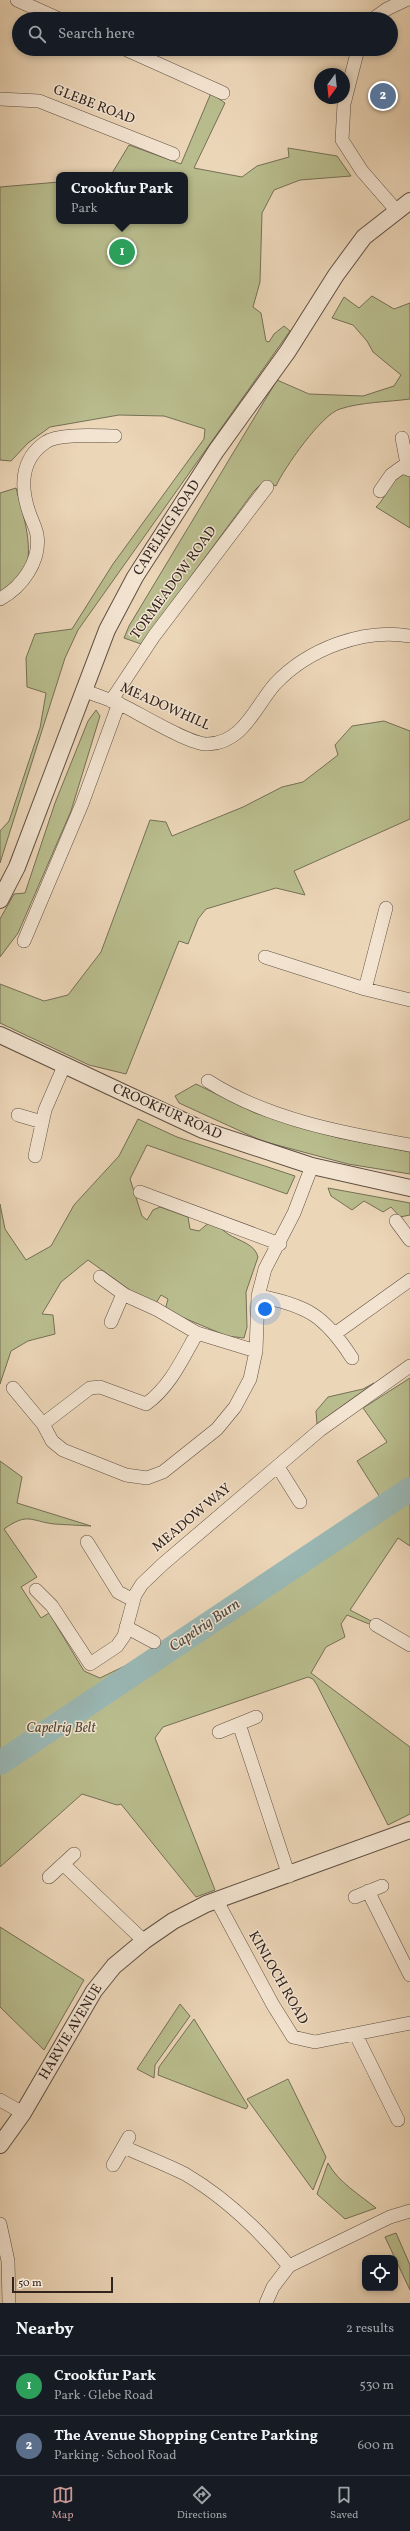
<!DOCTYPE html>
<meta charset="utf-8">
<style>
body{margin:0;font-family:Vollkorn,serif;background:#20242c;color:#f1f3f6}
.controls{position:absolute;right:12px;bottom:12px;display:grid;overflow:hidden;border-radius:8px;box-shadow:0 2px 6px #0003}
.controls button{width:36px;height:36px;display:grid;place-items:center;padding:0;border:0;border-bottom:1px solid #363941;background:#171b24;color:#f1f3f6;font:20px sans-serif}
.compass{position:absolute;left:314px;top:68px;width:36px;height:36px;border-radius:50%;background:#171b24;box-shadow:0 2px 6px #0003;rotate:195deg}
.scale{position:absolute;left:12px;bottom:10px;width:101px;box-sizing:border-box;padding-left:4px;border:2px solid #31231e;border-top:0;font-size:11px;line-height:14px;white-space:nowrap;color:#31231e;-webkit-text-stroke:3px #f3e4d1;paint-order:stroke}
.you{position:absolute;left:265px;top:1309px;width:14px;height:14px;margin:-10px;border:3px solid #fff;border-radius:50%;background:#1a73e8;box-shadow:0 0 0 6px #1a73e833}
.badge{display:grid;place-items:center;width:26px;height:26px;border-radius:50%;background:#c59692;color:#fff;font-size:13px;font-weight:700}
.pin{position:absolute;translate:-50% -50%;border:2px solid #fff;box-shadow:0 1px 4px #0006}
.popup{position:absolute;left:56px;top:172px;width:132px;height:52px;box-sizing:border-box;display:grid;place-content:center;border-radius:8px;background:#171b24;filter:drop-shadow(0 1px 3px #0005);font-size:13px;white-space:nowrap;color:#9ea1a6}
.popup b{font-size:15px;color:#f1f3f6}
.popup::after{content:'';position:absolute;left:50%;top:100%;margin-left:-8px;border:8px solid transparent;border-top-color:#171b24}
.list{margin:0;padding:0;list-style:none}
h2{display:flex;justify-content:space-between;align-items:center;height:52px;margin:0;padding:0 16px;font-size:17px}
h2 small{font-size:13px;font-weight:400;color:#9ea1a6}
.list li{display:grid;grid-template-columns:26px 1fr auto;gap:12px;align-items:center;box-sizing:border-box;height:60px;padding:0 16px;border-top:1px solid #363941}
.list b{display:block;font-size:15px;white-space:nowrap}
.list p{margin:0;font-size:13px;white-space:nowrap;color:#9ea1a6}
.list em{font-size:13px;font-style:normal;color:#9ea1a6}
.icon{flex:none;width:22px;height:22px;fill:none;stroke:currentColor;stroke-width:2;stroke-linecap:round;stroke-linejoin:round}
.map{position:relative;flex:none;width:410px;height:2303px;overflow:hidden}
.search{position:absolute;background:#171b24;box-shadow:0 2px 6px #0003;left:12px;right:12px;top:12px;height:44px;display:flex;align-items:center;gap:10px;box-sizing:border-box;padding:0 14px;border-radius:22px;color:#9ea1a6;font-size:15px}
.sheet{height:172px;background:#171b24}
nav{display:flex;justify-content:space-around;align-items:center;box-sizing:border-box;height:56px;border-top:1px solid #363941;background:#171b24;font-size:11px;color:#9ea1a6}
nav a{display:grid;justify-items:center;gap:2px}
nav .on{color:#c59692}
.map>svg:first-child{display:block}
</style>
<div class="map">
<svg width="410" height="2303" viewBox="0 0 410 2303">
<rect width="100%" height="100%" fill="#ecd6b8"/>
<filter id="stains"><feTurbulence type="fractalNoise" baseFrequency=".005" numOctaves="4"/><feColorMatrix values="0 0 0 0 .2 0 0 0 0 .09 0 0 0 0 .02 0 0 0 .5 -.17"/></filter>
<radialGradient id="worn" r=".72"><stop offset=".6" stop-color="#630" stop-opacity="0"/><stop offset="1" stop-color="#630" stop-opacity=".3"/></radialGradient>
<path fill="#b9bd8e" stroke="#757056" d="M211 93 225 103 194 168 242 177 257 166 289 157 288 148 337 156 351 176 300 180 274 190 262 213 260 282 253 307 261 313 266 341 269 342 274 334 284 326 290 331 78 630 65 658 0 863V831L9 821 40 728 46 693 27 687 26 658 35 634 72 629 113 564 204 439 205 429 164 416 119 415 50 427 28 443 11 461 0 460V187L59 182V221H185V175H111L129 145 181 164Z
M372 296 394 309 410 303V399C388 402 361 402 340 409 322 414 284 468 276 486L263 482 254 491 141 644 124 638 129 626 277 380 309 394 363 396 394 386 401 375 373 352 367 341 353 325 332 318 344 297 359 308Z
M410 473V528L376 507C392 492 385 477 410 473Z
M16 488C22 510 37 555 22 576 18 582 6 588 0 592V493Z
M96 710 100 716 71 811 18 933 0 957V919L14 894 25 893 55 803 88 721Z
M384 721 410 731V819L294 871 305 895 276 888 206 909 198 919 188 944 179 941 126 1074 89 1065 0 1023V984L44 1001 68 995 101 952 150 820 166 822 172 836 243 807 282 787 303 782 338 755 335 745 352 726Z
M196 1084 255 1113 339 1138 410 1152V1174L348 1164 262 1141 179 1103 175 1096Z
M138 1119 177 1137 295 1176 287 1194 147 1145 130 1179 142 1216 147 1220 153 1210 160 1207 188 1217 190 1229 199 1231 211 1221C218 1225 222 1230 228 1234 239 1241 255 1244 258 1257L246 1292 247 1327 244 1338 227 1336 165 1310 168 1299 161 1295 156 1303 141 1298 88 1260 61 1282 42 1314 53 1315 55 1334 28 1341 11 1351 0 1384V1204L5 1229 26 1260 51 1246 74 1205 119 1156Z
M328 1188 410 1203V1215L400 1217 391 1207 383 1212 364 1201 352 1210 331 1196Z
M410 1378V1546L398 1538 350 1610 375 1623 374 1626 347 1615 341 1624 345 1637 326 1647 311 1673 410 1747V1814L388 1825 317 1685 313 1679 308 1677 163 1727 155 1738 215 1890 196 1897 121 1804 117 1805 82 1794 0 1867V1461L22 1477 17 1503 91 1526C79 1525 66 1525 54 1524 30 1521 28 1512 4 1529L37 1577 21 1587 41 1618 49 1613 84 1671 100 1678 186 1636 218 1610 334 1534 381 1499 357 1461 387 1442 363 1408Z
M374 1383 317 1424 316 1411 328 1397 363 1389Z
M0 1927 84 1980 44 2050 0 2007Z
M180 2004 190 2016 155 2065 154 2078 137 2069Z
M194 2019 248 2106 246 2109 158 2075 159 2067Z
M288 2079 326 2157 313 2190 247 2099Z
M328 2163C338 2182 360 2195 376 2208L345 2219 317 2194Z
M396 2233 410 2265V2290L385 2237Z"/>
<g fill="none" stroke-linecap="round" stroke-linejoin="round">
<path stroke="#9ab8b5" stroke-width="24" d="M0 1763 410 1489"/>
<g stroke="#605044" stroke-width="14">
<path id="minor" d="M17 0 59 19
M373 19 387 9 406 0
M125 49 223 93
M358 49 344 104 342 140 362 171 396 210
M0 99 39 101 173 154
M402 438 408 469
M380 491 391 475 402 467 410 470
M0 599C22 587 41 561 37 535 36 528 32 521 30 515 20 488 20 459 46 442 59 433 99 436 115 436
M83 690C95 695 108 699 120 704 139 713 190 745 208 744 243 743 255 707 275 684 308 649 363 628 410 636
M111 701 154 636 267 487
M24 941 82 804 119 703
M265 957 365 989 410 1000
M365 989 386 908
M208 1081C267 1119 342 1133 410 1145
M18 1115 42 1122
M35 1156 45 1110 64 1066
M140 1192 280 1244
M396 1221 410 1240
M100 1277 125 1295 156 1309 197 1333 256 1351
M258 1296C307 1305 325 1316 352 1358
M111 1322 123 1294
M336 1333 410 1280
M13 1388 43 1424 52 1441 63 1450 126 1475 147 1478 163 1472 217 1429 235 1407 250 1379 256 1351 258 1296 265 1269 294 1213 312 1166
M43 1424 90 1388 100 1387 146 1404C170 1387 183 1358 197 1333
M278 1467 300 1502
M87 1542 118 1592 133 1600
M36 1590 52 1606 90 1664 117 1646 124 1636 135 1595 142 1584 163 1564 320 1430 410 1366
M376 1625 410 1645
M126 1627 154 1642
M239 1724 289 1876
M219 1732 256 1717
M63 1864 144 1941
M49 1877 74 1854
M368 1891 410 1975
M355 1897 382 1886
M217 1901 273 2005 293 2037 315 2042 410 2023
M356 2035 398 2120
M0 2100 23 2113
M124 2147C144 2156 165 2164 185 2174 226 2198 259 2230 289 2266
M113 2165 129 2137
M0 2224 8 2261 9 2303
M266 2303 273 2287 289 2266 390 2217 410 2211"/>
</g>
<g stroke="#605044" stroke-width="18">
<path id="tertiary" d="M0 900 17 867 107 630 135 577 216 451 288 351 336 275 364 237 410 201
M0 1035 203 1130 312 1166 410 1188
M0 2145 23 2113 94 1991 114 1966 144 1941 173 1921 206 1904 410 1830"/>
</g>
<use href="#minor" stroke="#f3e4d1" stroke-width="13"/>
<use href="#tertiary" stroke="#f3e4d1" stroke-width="16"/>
</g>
<g text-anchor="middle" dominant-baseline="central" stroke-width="3" stroke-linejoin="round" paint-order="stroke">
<g font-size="14" fill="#31231e" stroke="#f3e4d1">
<text transform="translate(94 105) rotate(21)">GLEBE ROAD</text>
<text transform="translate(167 528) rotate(-57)">CAPELRIG ROAD</text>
<text transform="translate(174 583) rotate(-54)">TORMEADOW ROAD</text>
<text transform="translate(165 707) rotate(24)">MEADOWHILL</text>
<text transform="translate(167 1112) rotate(24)">CROOKFUR ROAD</text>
<text transform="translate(192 1518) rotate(-40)">MEADOW WAY</text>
<text transform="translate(278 1978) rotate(60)">KINLOCH ROAD</text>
<text transform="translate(71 2032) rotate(-59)">HARVIE AVENUE</text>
</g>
<g font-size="14" font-style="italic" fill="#534a3a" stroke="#f3e4d1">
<text x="61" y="1728">Capelrig Belt</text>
</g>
<g font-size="15" font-style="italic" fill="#4b4844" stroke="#f3e4d1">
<text transform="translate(205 1626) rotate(-34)">Capelrig Burn</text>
</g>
</g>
<rect width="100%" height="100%" filter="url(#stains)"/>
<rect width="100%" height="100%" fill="url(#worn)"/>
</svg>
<div class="controls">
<button><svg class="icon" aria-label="locate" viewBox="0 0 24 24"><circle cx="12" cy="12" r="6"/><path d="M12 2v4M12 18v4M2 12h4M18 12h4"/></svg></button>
</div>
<svg class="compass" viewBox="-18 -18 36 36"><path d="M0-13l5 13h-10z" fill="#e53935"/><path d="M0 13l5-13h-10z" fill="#9ea1a6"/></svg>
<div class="scale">50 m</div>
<div class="you"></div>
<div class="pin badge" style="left:122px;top:252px;background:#2e9e5b">1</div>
<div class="popup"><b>Crookfur Park</b>Park</div>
<div class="pin badge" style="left:383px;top:96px;background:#5c6f8a">2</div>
<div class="search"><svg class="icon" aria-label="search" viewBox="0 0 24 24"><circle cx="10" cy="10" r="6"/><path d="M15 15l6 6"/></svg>Search here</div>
</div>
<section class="sheet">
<h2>Nearby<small>2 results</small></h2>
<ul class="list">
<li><span class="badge" style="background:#2e9e5b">1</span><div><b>Crookfur Park</b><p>Park · Glebe Road</p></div><em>530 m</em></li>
<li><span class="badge" style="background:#5c6f8a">2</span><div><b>The Avenue Shopping Centre Parking</b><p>Parking · School Road</p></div><em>600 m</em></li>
</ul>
</section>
<nav>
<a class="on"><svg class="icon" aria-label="map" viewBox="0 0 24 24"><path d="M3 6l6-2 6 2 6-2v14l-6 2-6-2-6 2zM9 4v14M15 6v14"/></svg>Map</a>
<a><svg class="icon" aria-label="directions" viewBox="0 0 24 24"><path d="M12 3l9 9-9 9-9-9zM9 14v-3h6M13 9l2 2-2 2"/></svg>Directions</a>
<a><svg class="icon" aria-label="saved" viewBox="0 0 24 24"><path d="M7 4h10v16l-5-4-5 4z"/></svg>Saved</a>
</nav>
